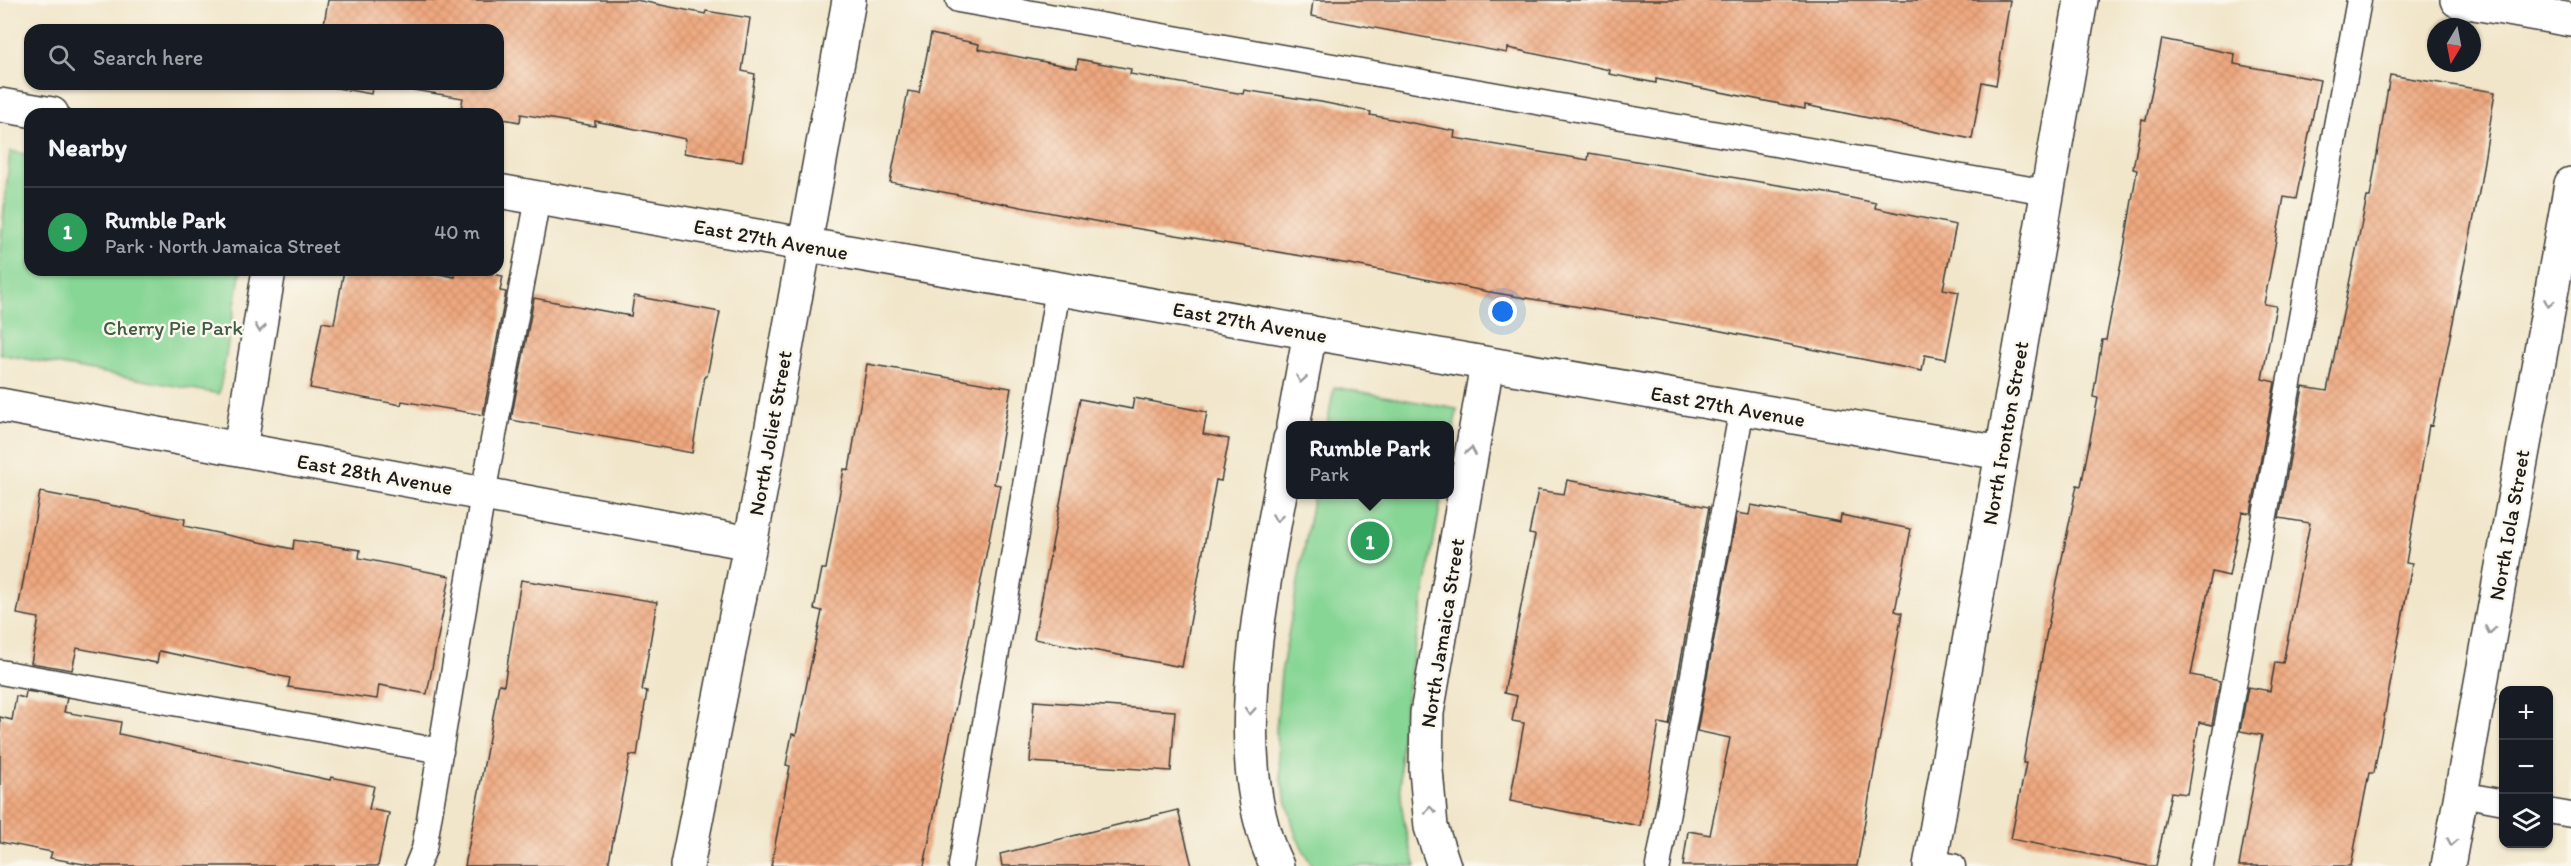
<!DOCTYPE html>
<meta charset="utf-8">
<style>
body{margin:0;font-family:Itim,sans-serif;background:#20242c;color:#f1f3f6}
.controls{position:absolute;right:18px;bottom:18px;display:grid;overflow:hidden;border-radius:12px;box-shadow:0 2px 4px #0004}
.controls button{width:54px;height:54px;display:grid;place-items:center;padding:0;border:0;border-bottom:2px solid #363941;background:#171b24;color:#f1f3f6;font:30px sans-serif}
.compass{position:absolute;left:2427px;top:18px;width:54px;height:54px;border-radius:50%;background:#171b24;box-shadow:0 2px 4px #0004;rotate:190deg}
.you{position:absolute;left:1503px;top:312px;width:21px;height:21px;margin:-15px;border:4px solid #fff;border-radius:50%;background:#1a73e8;box-shadow:0 0 0 9px #1a73e833}
.badge{display:grid;place-items:center;width:39px;height:39px;border-radius:50%;background:#0b8043;color:#fff;font-size:20px;font-weight:700}
.pin{position:absolute;translate:-50% -50%;border:3px solid #fff;box-shadow:0 2px 6px #0006}
.popup{position:absolute;left:1286px;top:421px;width:168px;height:78px;box-sizing:border-box;display:grid;place-content:center;border-radius:12px;background:#171b24;filter:drop-shadow(0 2px 4px #0005);font-size:20px;white-space:nowrap;color:#9ea1a6}
.popup b{font-size:22px;color:#f1f3f6}
.popup::after{content:'';position:absolute;left:50%;top:100%;margin-left:-12px;border:12px solid transparent;border-top-color:#171b24}
.list{margin:0;padding:0;list-style:none}
h2{display:flex;justify-content:space-between;align-items:center;height:78px;margin:0;padding:0 24px;font-size:26px}
h2 small{font-size:20px;font-weight:400;color:#9ea1a6}
.list li{display:grid;grid-template-columns:39px 1fr auto;gap:18px;align-items:center;box-sizing:border-box;height:90px;padding:0 24px;border-top:2px solid #363941}
.list b{display:block;font-size:22px;white-space:nowrap}
.list p{margin:0;font-size:20px;white-space:nowrap;color:#9ea1a6}
.list em{font-size:20px;font-style:normal;color:#9ea1a6}
.icon{flex:none;width:33px;height:33px;fill:none;stroke:currentColor;stroke-width:2;stroke-linecap:round;stroke-linejoin:round}
.map{position:relative;flex:none;width:2571px;height:866px;overflow:hidden}
.search{position:absolute;background:#171b24;box-shadow:0 2px 4px #0004;left:24px;top:24px;width:480px;height:66px;display:flex;align-items:center;gap:15px;box-sizing:border-box;padding:0 21px;border-radius:18px;color:#9ea1a6;font-size:22px}
.panel{position:absolute;background:#171b24;box-shadow:0 2px 4px #0004;left:24px;top:108px;width:480px;height:168px;border-radius:18px}
.map>svg:first-child{display:block}
</style>
<div class="map">
<svg width="2571" height="866" viewBox="0 0 2571 866">
<defs>
<pattern id="building-cross-hatch" width="8" height="8" patternUnits="userSpaceOnUse" patternTransform="scale(1.5)"><rect width="8" height="8" fill="#eea87f"/><path d="M0 0l8 8M0 8l8-8" fill="none" stroke="#cc906d"/></pattern>
</defs>
<rect width="100%" height="100%" fill="#fbf7ec"/>
<filter id="ink" filterUnits="userSpaceOnUse"><feTurbulence type="fractalNoise" baseFrequency=".0167" numOctaves="2"/><feDisplacementMap in="SourceGraphic" scale="12" xChannelSelector="R" yChannelSelector="G"/><feConvolveMatrix kernelMatrix="1 2 1 2 8 2 1 2 1" color-interpolation-filters="sRGB"/></filter>
<filter id="wash" filterUnits="userSpaceOnUse"><feTurbulence type="fractalNoise" baseFrequency=".008" numOctaves="4" result="noise"/><feDisplacementMap in="SourceGraphic" scale="24" xChannelSelector="R" yChannelSelector="G"/><feGaussianBlur stdDeviation="1.35" result="paint"/><feColorMatrix in="noise" values="0 0 0 0 0 0 0 0 0 0 0 0 0 0 0 0 0 1.4 0 .05"/><feComposite in="paint" operator="in"/></filter>
<g filter="url(#wash)">
<rect width="100%" height="100%" fill="#f1e6ca"/>
<path fill="#87d695" stroke="#527958" stroke-width="1.5" d="M10 151 30 155V270H241L219 394 0 354V249Z
M1334 387 1457 409 1450 452V426L1327 425Z
M1314 495H1442C1434 540 1426 585 1418 630 1404 707 1387 790 1416 866H1312L1296 836 1281 781 1276 730 1281 673Z"/>
<g id="blocks">
<path fill="url(#building-cross-hatch)" d="M328 0H636L705 14 706 11 750 18 742 71 755 74 742 162 684 153 686 139 595 121V126L521 114 520 122 498 118V114L460 113 463 98 377 84H498V30H323Z
M1313 0H2010L1996 85 1982 82 1972 139 1805 105V109L1656 79V83L1609 74 1610 70 1508 48 1507 53 1311 16Z
M931 34 979 44 978 49 1077 68 1078 59 1131 69 1130 74 1243 94 1244 90 1321 102 1371 112 1370 115 1455 131 1454 138 1588 160 1589 153 1832 194 1876 203 1875 208 1956 225 1943 289 1959 292 1946 359 1925 355 1922 371 1706 328 1484 291 1355 265 1110 224 890 182 908 91 919 93Z
M2162 39 2235 54 2234 64 2320 80 2296 199 2284 197 2264 304 2276 306 2262 379 2275 382 2251 513 2242 512 2229 576 2212 572 2191 675 2220 681 2212 725 2199 722 2187 794 2171 792 2156 866H2148L2011 839 2026 763H2023L2046 636 2077 485 2081 486 2098 398 2093 397 2102 340H2106L2124 248 2137 170 2133 169 2142 119 2146 120Z
M2390 75 2495 92 2479 192 2432 426 2429 425 2406 563 2412 564 2374 773H2369L2351 866H2239L2262 735 2240 731 2248 687 2270 691 2275 662 2283 663 2310 523 2279 518 2303 387 2327 391 2367 197H2370Z
M314 84H373L371 94Z
M344 270H419L455 277 456 270H470L503 276 500 291 506 292 483 415 402 401 401 405 310 388 322 322 334 324Z
M634 296 720 312 707 376H705L692 453 511 420 534 298 631 316Z
M867 364 1011 388 994 484 1000 485 924 866H771L790 766 786 765 792 734 796 735 822 611 814 609 822 569H826L844 469 849 470Z
M1134 398 1207 412 1203 434 1229 439 1221 481 1216 480 1182 667 1034 639 1080 399 1132 409Z
M1567 480 1709 507 1669 725 1659 723 1640 826 1510 801 1524 723 1512 721 1517 696 1504 693 1535 535 1529 534 1538 490 1564 494Z
M40 492 185 519 184 526 293 549 294 540 360 550 359 558 450 576 427 694 379 685 377 699 288 687 290 678 159 651 157 663 77 648 72 670 31 663 39 618 17 614Z
M1751 505 1840 522 1841 515 1911 529 1895 611 1902 613 1857 866H1683L1688 831 1710 835 1730 738 1697 731 1737 513 1749 515Z
M521 580 657 602 642 690 647 691 637 756 630 755 608 866H465L499 684 504 685Z
M26 691 67 698 64 712 121 722 119 734 330 780 331 777 374 786 369 809 389 813 378 866H95L50 858 52 852 0 842V717L12 720 16 696 25 698Z
M1034 701 1175 711 1171 771 1030 762Z
M1178 810 1192 866H1002L1000 854Z"/>
</g>
</g>
<g filter="url(#ink)">
<use href="#blocks" fill-opacity="0" stroke="#3c3a36" stroke-width="1.5"/>
<g fill="none" stroke-linecap="round" stroke-linejoin="round">
<g stroke="#3c3a36" stroke-width="27">
<path id="service" d="M958 0 2047 192
M0 672 441 751
M2461 794 2504 802
M2548 811 2571 815
M1930 862 1953 866
M417 866 424 849 483 494 538 198
M961 866 1058 289
M1658 866 1742 408
M2201 866 2359 0"/>
</g>
<g stroke="#3c3a36" stroke-width="36">
<path id="minor" d="M0 105 52 114
M498 191 2001 453
M0 405 750 543
M1293 426 1310 332
M240 449 269 270
M687 866 760 493 849 0
M1277 866C1220 751 1269 562 1290 439
M1444 866 1431 827 1426 770 1427 713 1487 364
M1930 866 2081 0"/>
</g>
<g stroke="#3c3a36" stroke-width="36">
<path id="tertiary" d="M2457 0 2571 20
M2448 866 2571 184"/>
</g>
<use href="#service" stroke="#fff" stroke-width="24"/>
<use href="#minor" stroke="#fff" stroke-width="33"/>
<use href="#tertiary" stroke="#fff" stroke-width="33"/>
</g>
<defs><path id="oneway-chevron" d="M-2-3.5L2.5 0L-2 3.5" fill="none" stroke-width="1.6" stroke-linecap="round" stroke-linejoin="round" transform="scale(1.5)"/></defs>
<g stroke="#999">
<use href="#oneway-chevron" transform="translate(2549 303) rotate(100)"/>
<use href="#oneway-chevron" transform="translate(260 328) rotate(99)"/>
<use href="#oneway-chevron" transform="translate(1301 379) rotate(100)"/>
<use href="#oneway-chevron" transform="translate(1471 451) rotate(-80)"/>
<use href="#oneway-chevron" transform="translate(1277 518) rotate(99)"/>
<use href="#oneway-chevron" transform="translate(2490 630) rotate(100)"/>
<use href="#oneway-chevron" transform="translate(1250 711) rotate(94)"/>
<use href="#oneway-chevron" transform="translate(1430 810) rotate(-96)"/>
<use href="#oneway-chevron" transform="translate(2452 842) rotate(100)"/>
</g>
</g>
<g text-anchor="middle" dominant-baseline="central" stroke-width="5" stroke-linejoin="round" paint-order="stroke">
<g font-size="21" fill="#1c1c1c" stroke="#fbf7ec">
<text transform="translate(771 239) rotate(10)">East 27th Avenue</text>
<text transform="translate(1250 322) rotate(10)">East 27th Avenue</text>
<text transform="translate(1728 406) rotate(10)">East 27th Avenue</text>
<text transform="translate(770 433) rotate(-80)">North Joliet Street</text>
<text transform="translate(2005 433) rotate(-80)">North Ironton Street</text>
<text transform="translate(375 474) rotate(10)">East 28th Avenue</text>
<text transform="translate(2509 525) rotate(-80)">North Iola Street</text>
<text transform="translate(1442 633) rotate(-81)">North Jamaica Street</text>
</g>
<g font-size="21" fill="#415d46" stroke="#fbf7ec">
<text x="173" y="327">Cherry Pie Park</text>
</g>
</g>
</svg>
<div class="controls">
<button>+</button>
<button>−</button>
<button><svg class="icon" aria-label="layers" viewBox="0 0 24 24"><path d="M12 4l9 5-9 5-9-5zM3 14l9 5 9-5"/></svg></button>
</div>
<svg class="compass" viewBox="-18 -18 36 36"><path d="M0-13l5 13h-10z" fill="#e53935"/><path d="M0 13l5-13h-10z" fill="#9ea1a6"/></svg>
<div class="you"></div>
<div class="pin badge" style="left:1370px;top:541px;background:#2e9e5b">1</div>
<div class="popup"><b>Rumble Park</b>Park</div>
<div class="search"><svg class="icon" aria-label="search" viewBox="0 0 24 24"><circle cx="10" cy="10" r="6"/><path d="M15 15l6 6"/></svg>Search here</div>
<section class="panel">
<h2>Nearby<small></small></h2>
<ul class="list">
<li><span class="badge" style="background:#2e9e5b">1</span><div><b>Rumble Park</b><p>Park · North Jamaica Street</p></div><em>40 m</em></li>
</ul>
</section>
</div>
